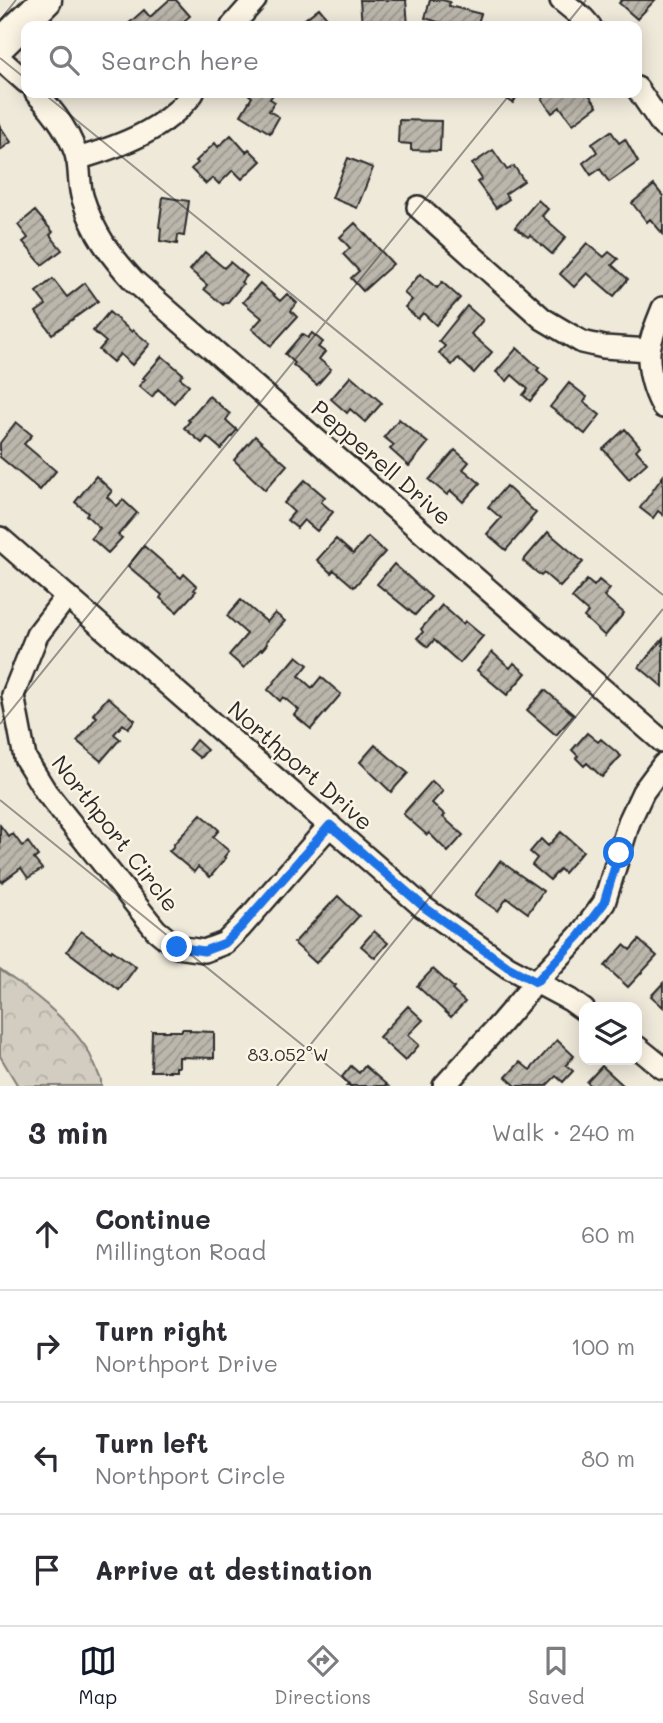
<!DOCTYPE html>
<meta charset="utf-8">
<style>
body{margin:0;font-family:Mali,sans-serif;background:#f2f2f3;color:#2b2b33}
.controls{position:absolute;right:21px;bottom:21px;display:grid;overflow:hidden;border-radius:14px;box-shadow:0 4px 18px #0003}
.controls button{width:63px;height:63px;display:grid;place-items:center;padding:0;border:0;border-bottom:2px solid #e1e1e2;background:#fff;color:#2b2b33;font:35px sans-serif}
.stop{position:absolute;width:21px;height:21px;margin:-16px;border:5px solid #1a73e8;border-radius:50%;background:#fff}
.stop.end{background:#1a73e8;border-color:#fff;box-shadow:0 2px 7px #0008}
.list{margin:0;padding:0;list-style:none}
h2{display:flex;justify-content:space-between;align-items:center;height:91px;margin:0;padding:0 28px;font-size:30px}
h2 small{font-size:23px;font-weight:400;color:#7c7c81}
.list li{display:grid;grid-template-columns:46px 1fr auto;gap:21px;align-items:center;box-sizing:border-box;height:112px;padding:0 28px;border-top:2px solid #e1e1e2}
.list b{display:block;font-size:26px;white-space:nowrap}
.list p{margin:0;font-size:23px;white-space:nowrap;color:#7c7c81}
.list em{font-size:23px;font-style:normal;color:#7c7c81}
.icon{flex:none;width:38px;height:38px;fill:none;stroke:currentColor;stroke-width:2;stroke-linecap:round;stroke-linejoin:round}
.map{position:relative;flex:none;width:663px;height:1086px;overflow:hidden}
.search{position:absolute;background:#fff;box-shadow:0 4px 18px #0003;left:21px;right:21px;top:21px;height:77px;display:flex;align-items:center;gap:18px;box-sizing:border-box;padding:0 24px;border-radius:14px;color:#7c7c81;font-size:26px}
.sheet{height:539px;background:#fff}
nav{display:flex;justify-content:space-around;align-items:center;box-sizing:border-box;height:98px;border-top:2px solid #e1e1e2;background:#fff;font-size:19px;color:#7c7c81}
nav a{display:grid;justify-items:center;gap:4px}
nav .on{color:#111827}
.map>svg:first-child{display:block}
</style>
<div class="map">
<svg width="663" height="1086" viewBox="0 0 663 1086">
<defs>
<pattern id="forest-crowns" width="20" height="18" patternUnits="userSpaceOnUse" patternTransform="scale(1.75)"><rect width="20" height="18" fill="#d2cdc0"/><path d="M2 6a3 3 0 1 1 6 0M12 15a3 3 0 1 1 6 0" fill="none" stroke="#b4b0a5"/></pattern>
<pattern id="building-hatch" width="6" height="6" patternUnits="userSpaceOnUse" patternTransform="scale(1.75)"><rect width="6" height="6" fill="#bcb7ac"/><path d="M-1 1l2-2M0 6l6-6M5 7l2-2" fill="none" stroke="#99958c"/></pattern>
</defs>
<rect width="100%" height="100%" fill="#efe9da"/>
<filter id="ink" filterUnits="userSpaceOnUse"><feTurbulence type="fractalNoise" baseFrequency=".0143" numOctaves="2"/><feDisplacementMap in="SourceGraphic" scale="14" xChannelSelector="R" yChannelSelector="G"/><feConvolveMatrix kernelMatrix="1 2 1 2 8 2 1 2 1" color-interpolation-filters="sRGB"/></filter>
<g filter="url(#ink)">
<path fill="url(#forest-crowns)" stroke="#7e7c76" stroke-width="2" d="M0 970C31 991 63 1015 85 1046 92 1056 96 1069 101 1080V1086H18L0 1056Z"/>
<path fill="url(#building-hatch)" stroke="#2b2b2b" stroke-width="2" d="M169 0H176L190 16 179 25 180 26 127 25 144 10 150 17Z
M360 0H406L408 26H362Z
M430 0H442L450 2 449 6 481 14 477 26H440L441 23 425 18Z
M622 0H655L637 19 619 3Z
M319 8 334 26H296Z
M250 93H274L270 99 275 102 269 111 279 117 270 133 241 115 252 97 249 95Z
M498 93H519L513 103Z
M550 93H588L597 106 573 124 560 107 552 113 542 99Z
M399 120 441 121 440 151 411 150V144L398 143Z
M0 126 11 142 0 150Z
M611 131 619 143 625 139 638 162 609 182 600 169 591 175 583 163 597 152 592 144Z
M231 135 246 152 249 149 261 161 242 179 233 170 219 184 213 178 206 184 191 169 198 163 196 161 215 143 218 147Z
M493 150 507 170 514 166 524 181 505 194 509 199 496 208 477 182 482 179 472 164Z
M348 158 373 168 357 208 332 198Z
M654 185 663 196V234L650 219 647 222 632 203Z
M163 197 189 201 184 236 178 235 177 244 160 241 161 228 159 227Z
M538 200 548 209 542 216 566 237 552 254 530 235 528 237 515 227Z
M35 211 53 232 50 235 62 250 42 265 23 242 28 238 18 225Z
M355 223 393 264 363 291 351 278 359 271 343 254 350 248 340 237Z
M587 243 604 257 609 252 618 259 612 265 628 279 614 296 587 273 574 287 560 274Z
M205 252 224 268 230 262 247 276 241 282 243 284 227 303 226 302 223 305 204 289 207 285 190 270Z
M420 274 437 288 442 282 460 298 436 325 423 313 418 319 405 307 412 300 404 293Z
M53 279 67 297 85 283 98 301 52 334 36 312 46 305 36 292Z
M260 283 280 301 287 294 297 303 291 311 297 317 271 346 252 329 262 318 243 302Z
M467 306 483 320 471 334 492 352 474 373 458 358 452 365 439 353 445 346 439 341Z
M109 312 132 332 133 330 150 344 132 365 120 354 113 362 99 350 106 342 93 331Z
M312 333 323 342 318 347 325 352 319 359 331 369 317 385 293 365 295 363 285 354 302 334 308 338Z
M517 348 539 368 537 370 548 380 530 401 523 395 528 389 512 375 507 381 496 372Z
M162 356 183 374 180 378 189 385 174 403 158 389 152 397 139 386 145 379 143 378Z
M351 376 382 403 365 422 350 409 347 413 331 399Z
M569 383 587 397 584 402 600 415 585 434 550 407Z
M209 396 230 414 226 420 237 430 221 449 207 437 202 443 184 428 190 421 188 420Z
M399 419 428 443 409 466 390 449 394 445 384 437Z
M16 422 32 435 24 444 56 471 40 490 0 457V443Z
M625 429 640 446 636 450 647 463 629 479 603 449Z
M255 436 287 465 265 490 234 460Z
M455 450 469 462 463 469 480 483 463 502 451 491 447 495 429 480Z
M96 476 112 491 107 497 117 506 123 500 137 513 118 535 122 538 108 553 91 538 100 528 86 515 88 513 75 502Z
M663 476V515L658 511 653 518 640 508Z
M305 480 325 497 321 502 333 512 317 531 304 520 297 528 287 520 294 512 284 503Z
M506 486 536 513 530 520 531 521 506 550 487 534 501 518 488 507Z
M548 532 583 562 560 587 544 573 541 576 523 561Z
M368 537 385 552 354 587 334 570 331 573 317 560 336 539 353 554Z
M144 546 181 578 184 574 197 586 194 590 196 591 177 612 160 598 162 595 128 566Z
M394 564 431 597 415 615 377 584Z
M587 580 594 586 599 580 610 589 604 596 624 613 605 636 584 617 588 612 572 598Z
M241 600 267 622 275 613 285 621 266 642 267 644 262 650 261 649 244 668 229 655 247 634 227 616Z
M442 605 463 624 465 621 483 636 460 663 434 640 428 647 417 638 423 632 421 629Z
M663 639V687L639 667Z
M492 652 510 668 514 663 526 673 507 695 477 670Z
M297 656 308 665 299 676 312 688 321 677 341 694 311 729 294 715 299 710 283 697 280 701 268 690 286 667 287 668Z
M545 690 574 715 556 735 527 710Z
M108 697 135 720 128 728 123 724 114 734 120 739 101 761 77 741 97 717 93 714Z
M587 733 598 742 601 739 621 756 602 777 587 763 584 766 576 758 578 756 572 750Z
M196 740 207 750 200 758 189 749Z
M375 745 408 773 391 792 360 762Z
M432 781 443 791 432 803 445 815 443 817 463 835 448 852 429 833 427 835 403 814Z
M201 814 219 830 213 837 229 851 224 857 226 858 210 877 198 867 194 872 169 851 174 846 173 845Z
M0 825 9 837 13 834 22 846 28 842 38 856 34 859 42 869 28 878 21 868 2 882 0 879Z
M561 832 583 851 564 873 560 869 550 880 532 865 537 858 530 852 541 839 548 846Z
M500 861 543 891 528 913 507 898 498 911 475 895Z
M338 896 359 916 316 963 294 943Z
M81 931 111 952 112 950 136 967 119 990 67 951Z
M374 931 388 943 375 958 361 946Z
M639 940 657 956 628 987 605 966 624 945 630 950Z
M433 969 454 988 452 990 465 1002 451 1017 417 986Z
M663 983V1007L651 996Z
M408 1006 423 1020 408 1035 419 1045 405 1061 379 1037Z
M182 1029H190V1031L214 1032V1058L179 1057V1067H176V1071H151L152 1031H182Z
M557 1040 574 1056 566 1065 573 1071 563 1082 556 1076 546 1086H516L506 1077 520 1062 530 1070Z
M351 1066 359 1073 365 1066 388 1086H347L349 1084 342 1077Z
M602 1066 624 1086H591L587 1082Z"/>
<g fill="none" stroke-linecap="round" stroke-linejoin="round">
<g stroke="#2b2b2b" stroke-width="26">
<path id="minor" d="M561 0 583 18 590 26
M232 26 255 0
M0 59 26 82
M637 88 663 126
M36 93C54 111 73 137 78 162 80 174 79 188 83 199 94 234 110 255 134 281L663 742
M77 159C121 146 165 130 193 93
M418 207 543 319 582 342 604 347 649 350
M663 308C658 321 650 338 649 352 648 370 654 391 663 407
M0 538 423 907 508 967 570 1000 584 1010
M67 596 37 635 13 695 25 758 46 792 156 930 177 947 204 951 225 943 241 927 330 825
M637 1047 663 1068
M444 1086 501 1023 536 982 579 936 604 903 629 822 643 792 663 765"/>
</g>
<g stroke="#2b2b2b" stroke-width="35">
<path id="secondary" d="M0 45 46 0"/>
</g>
<use href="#minor" stroke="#fcf5e5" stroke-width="21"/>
<use href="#secondary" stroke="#fcf5e5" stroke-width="30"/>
</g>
</g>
<g fill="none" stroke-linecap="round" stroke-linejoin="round" filter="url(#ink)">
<path stroke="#1a73e8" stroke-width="9" d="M177 947 204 951 225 943 241 927 330 825 424 907 508 967 536 982 579 936 604 903 619 853"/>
</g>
<path fill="none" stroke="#2b2b2b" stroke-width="2" stroke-opacity="0.45" d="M0 20 16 0M565 26 586 0M0 58 26 79M43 93 663 595M0 724 511 93M0 800 353 1086M277 1086 663 609"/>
<g text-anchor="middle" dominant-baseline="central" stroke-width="5" stroke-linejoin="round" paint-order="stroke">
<g font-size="23" fill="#2b2b2b" stroke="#fcf5e5">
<text transform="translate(382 462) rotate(41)">Pepperell Drive</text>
<text transform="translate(301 765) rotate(41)">Northport Drive</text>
<text transform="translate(116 833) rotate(52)">Northport Circle</text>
</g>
</g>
<g font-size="18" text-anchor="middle" fill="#2b2b2b" stroke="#fcf5e5" stroke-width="5" stroke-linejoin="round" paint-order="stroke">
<text x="288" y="1061">83.052°W</text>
</g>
</svg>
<div class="controls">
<button><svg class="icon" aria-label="layers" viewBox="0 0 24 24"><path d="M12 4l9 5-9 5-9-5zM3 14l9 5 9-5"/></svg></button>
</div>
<div class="stop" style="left:619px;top:853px"></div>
<div class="stop end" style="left:177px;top:947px"></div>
<div class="search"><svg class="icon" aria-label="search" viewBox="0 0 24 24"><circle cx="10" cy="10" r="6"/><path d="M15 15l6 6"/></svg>Search here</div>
</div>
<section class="sheet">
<h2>3 min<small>Walk · 240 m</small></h2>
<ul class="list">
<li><svg class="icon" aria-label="ahead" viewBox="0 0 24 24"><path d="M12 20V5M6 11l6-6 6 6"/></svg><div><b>Continue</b><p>Millington Road</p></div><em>60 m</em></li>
<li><svg class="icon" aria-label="right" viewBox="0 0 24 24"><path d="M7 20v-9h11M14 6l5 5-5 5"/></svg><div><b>Turn right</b><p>Northport Drive</p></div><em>100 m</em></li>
<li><svg class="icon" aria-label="left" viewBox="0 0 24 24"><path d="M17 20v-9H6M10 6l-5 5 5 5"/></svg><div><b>Turn left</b><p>Northport Circle</p></div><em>80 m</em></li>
<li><svg class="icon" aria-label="arrive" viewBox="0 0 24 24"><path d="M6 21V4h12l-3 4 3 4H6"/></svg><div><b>Arrive at destination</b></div></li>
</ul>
</section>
<nav>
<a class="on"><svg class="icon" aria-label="map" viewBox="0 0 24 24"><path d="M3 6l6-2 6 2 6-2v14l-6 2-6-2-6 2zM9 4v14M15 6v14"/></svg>Map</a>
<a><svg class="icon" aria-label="directions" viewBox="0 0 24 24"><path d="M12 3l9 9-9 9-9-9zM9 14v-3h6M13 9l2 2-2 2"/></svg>Directions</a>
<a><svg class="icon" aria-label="saved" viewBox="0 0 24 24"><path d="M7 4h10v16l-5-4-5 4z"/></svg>Saved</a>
</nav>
